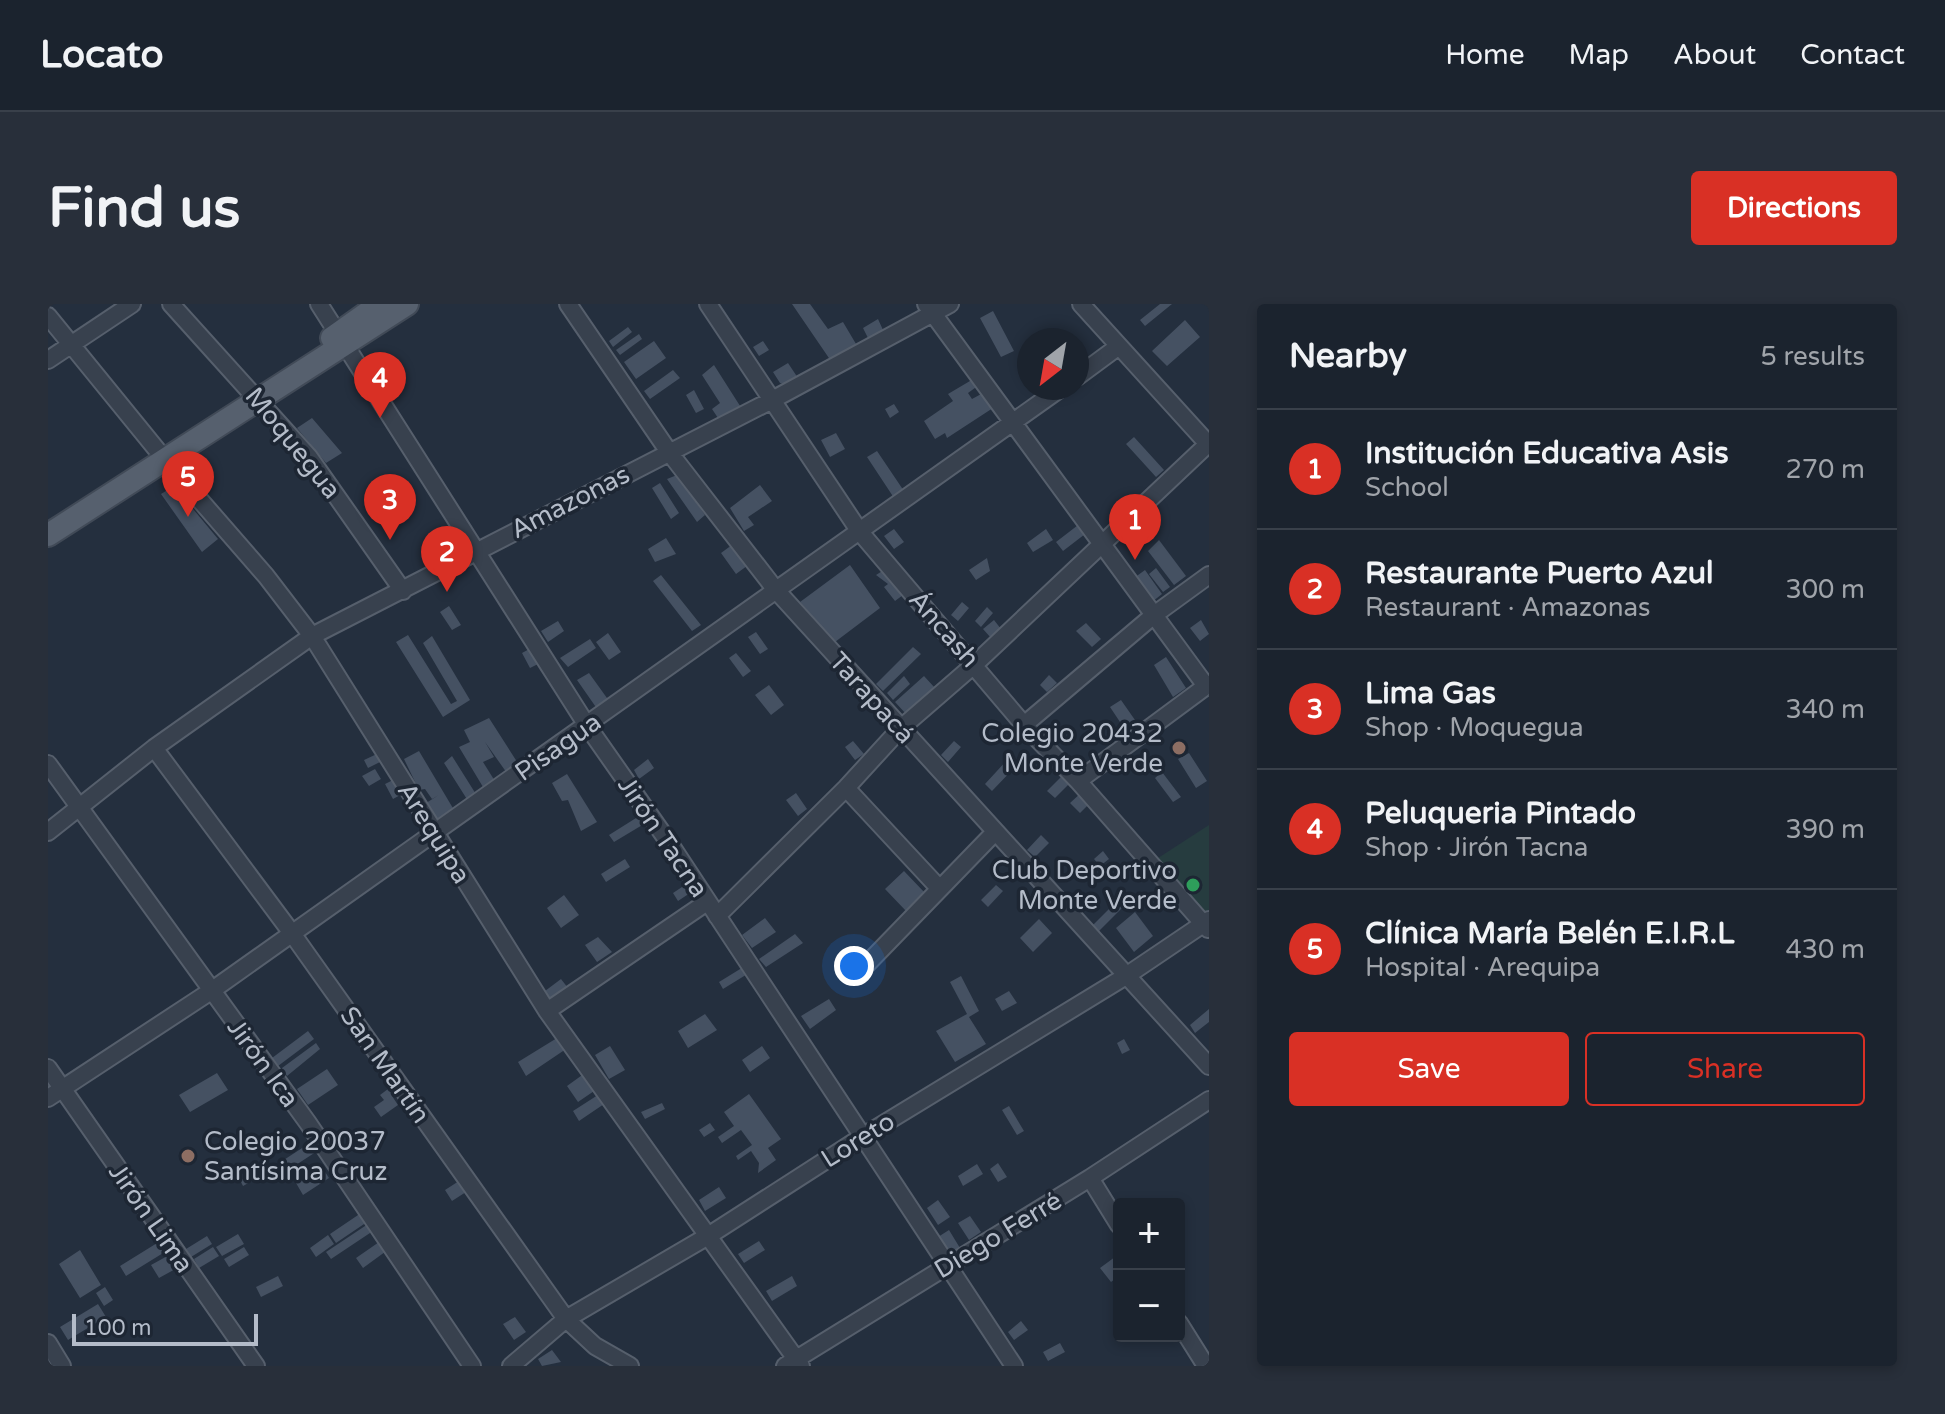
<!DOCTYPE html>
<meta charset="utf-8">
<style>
body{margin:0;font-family:"Varela Round",sans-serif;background:#282f3a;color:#f1f3f6}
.controls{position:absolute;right:24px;bottom:24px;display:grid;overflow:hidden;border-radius:8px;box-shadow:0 4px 12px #0003}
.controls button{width:72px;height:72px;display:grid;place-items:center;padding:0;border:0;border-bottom:2px solid #39404a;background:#1b232e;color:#f1f3f6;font:40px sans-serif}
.compass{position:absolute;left:969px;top:24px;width:72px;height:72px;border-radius:50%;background:#1b232e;box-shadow:0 4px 12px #0003;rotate:211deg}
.scale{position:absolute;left:24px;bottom:20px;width:186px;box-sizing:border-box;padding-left:8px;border:4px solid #b4bcc9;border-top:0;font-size:22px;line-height:28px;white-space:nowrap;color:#b4bcc9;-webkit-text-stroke:6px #1d2633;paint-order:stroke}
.you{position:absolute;left:806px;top:662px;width:28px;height:28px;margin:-20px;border:6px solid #fff;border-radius:50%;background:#1a73e8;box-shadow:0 0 0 12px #1a73e833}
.badge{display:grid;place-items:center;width:52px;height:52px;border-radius:50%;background:#d93025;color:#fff;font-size:26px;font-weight:700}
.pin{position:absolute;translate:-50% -66px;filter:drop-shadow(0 2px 4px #0008)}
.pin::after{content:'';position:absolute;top:42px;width:28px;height:24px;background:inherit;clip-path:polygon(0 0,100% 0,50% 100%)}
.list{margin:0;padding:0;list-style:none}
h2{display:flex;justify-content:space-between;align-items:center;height:104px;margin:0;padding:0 32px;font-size:34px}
h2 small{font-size:26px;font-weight:400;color:#a0a4aa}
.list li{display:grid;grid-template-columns:52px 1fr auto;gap:24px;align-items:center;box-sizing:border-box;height:120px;padding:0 32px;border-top:2px solid #39404a}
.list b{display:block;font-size:30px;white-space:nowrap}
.list p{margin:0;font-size:26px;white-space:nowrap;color:#a0a4aa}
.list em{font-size:26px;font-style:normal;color:#a0a4aa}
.actions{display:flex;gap:16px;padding:24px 32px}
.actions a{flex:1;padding:18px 0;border:2px solid #d93025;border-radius:8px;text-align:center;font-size:28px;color:#d93025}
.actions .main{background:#d93025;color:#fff}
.map{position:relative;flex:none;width:1161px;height:1062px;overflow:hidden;border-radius:8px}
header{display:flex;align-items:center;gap:48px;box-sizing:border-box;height:112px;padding:0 40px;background:#1b232e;border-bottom:2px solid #39404a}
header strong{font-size:38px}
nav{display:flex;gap:44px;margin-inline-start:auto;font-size:28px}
.intro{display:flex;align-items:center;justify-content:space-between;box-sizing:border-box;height:192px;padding:0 48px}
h1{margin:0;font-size:56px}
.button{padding:20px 36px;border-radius:8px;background:#d93025;color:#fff;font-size:28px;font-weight:700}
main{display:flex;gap:48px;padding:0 48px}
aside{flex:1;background:#1b232e;border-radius:8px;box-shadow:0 4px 12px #0003}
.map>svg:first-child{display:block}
</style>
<header>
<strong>Locato</strong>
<nav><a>Home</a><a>Map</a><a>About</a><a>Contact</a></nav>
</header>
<div class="intro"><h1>Find us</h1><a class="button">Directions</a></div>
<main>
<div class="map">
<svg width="1161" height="1062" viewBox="0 0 1161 1062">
<rect width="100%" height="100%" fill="#242f3e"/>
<path fill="#263c3f" d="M1161 521V606L1155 609 1107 556Z"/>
<path fill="#455162" d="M744 0H762L780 25 795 18 811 45 785 60Z
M1112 0H1124L1097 22 1092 16Z
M945 7 966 47 953 53 932 14Z
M830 15 835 26 820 34 815 24Z
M1137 16 1152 33 1119 62 1104 47Z
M580 23 584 28 565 43 561 37Z
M591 30 594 35 572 51 568 46Z
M606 37 618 54 588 75 576 58Z
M715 37 721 46 711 52 705 43Z
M740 59 752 77 745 83 732 79 725 68Z
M666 61 694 105 672 117 664 105 672 99 654 71Z
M625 66 632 74 602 95 596 87Z
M927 74 931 81 920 89 924 95 935 89 945 104 899 134 897 129 887 135 876 117 905 97 900 90Z
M646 86 656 105 648 109 638 91Z
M846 100 851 108 842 114 837 105Z
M264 114 294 149 278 159 249 124Z
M788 129 797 145 782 153 773 136Z
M1086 133 1116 166 1108 173 1078 140Z
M829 147 860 193 850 200 819 153Z
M629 171 657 211 649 218 619 175Z
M612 179 631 209 623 215 604 184Z
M712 181 724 197 700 213 706 221 696 227 682 204Z
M126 182 170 235 154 248 113 190Z
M1034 218 1041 227 1015 247 1008 238Z
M846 225 856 238 846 245 836 232Z
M998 225 1005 236 985 248 979 239Z
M618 234 628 250 607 258 600 245Z
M1111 236 1138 272 1126 281 1100 247Z
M688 238 703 259 688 270 673 249Z
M939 254 942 267 928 276 921 266Z
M802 261 832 304 787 338 752 298Z
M839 264 859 288 847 297 836 283 840 280 828 271Z
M1108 264 1122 283 1115 288 1101 270Z
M1097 266 1114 290 1104 298 1086 274Z
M613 271 653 321 644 327 605 277Z
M914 298 921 304 910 317 903 311Z
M401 302 413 321 404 326 392 308Z
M939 303 945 309 933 323 927 317Z
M946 316 953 325 943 334 935 325Z
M1153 316 1161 330 1152 337 1142 324Z
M510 317 516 327 500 338 493 327Z
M1038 319 1053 335 1044 343 1028 327Z
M708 328 720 345 712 350 700 333Z
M560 329 573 348 561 356 548 338Z
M360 331 403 400 409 397 375 339 384 332 422 396 395 413 348 338Z
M542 335 548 344 520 363 512 354Z
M485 343 494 358 482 364 474 349Z
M865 343 873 350 835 387 828 380Z
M688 349 703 367 695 373 681 354Z
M1118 353 1138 384 1125 393 1106 361Z
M541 369 564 401 552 409 529 376Z
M1001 371 1009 379 999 388 992 381Z
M856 372 862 380 845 396 839 389Z
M876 372 887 384 858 410 847 398Z
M721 381 736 401 723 411 707 391Z
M1073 396 1087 416 1076 424 1062 403Z
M441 414 473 464 461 472 437 438 446 453 435 458 450 482 438 488 411 443 422 438 416 426Z
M805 437 816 450 807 456 797 443Z
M906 437 913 443 900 458 893 451Z
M371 447 409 511 393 521 378 499 391 491 384 495 377 485 371 486 356 455Z
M331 449 334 457 320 464 316 456Z
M1141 449 1159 477 1148 484 1130 455Z
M404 452 431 495 422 500 396 459Z
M600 455 606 464 591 475 586 466Z
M960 455 968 462 944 487 937 480Z
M327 465 333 475 321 482 314 472Z
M1114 468 1133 493 1125 498 1107 474Z
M519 470 549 518 533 527 520 496 514 497 504 479Z
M1016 470 1023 478 1007 494 999 487Z
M349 474 356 489 345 495 337 480Z
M1034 488 1043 498 1032 509 1022 499Z
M748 489 759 505 750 512 738 496Z
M596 509 601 517 566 538 561 531Z
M993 531 1001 539 987 553 979 546Z
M1055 547 1061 555 1052 562 1046 555Z
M577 555 582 563 558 578 553 570Z
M856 567 877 589 858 607 837 585Z
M643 577 648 585 630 597 625 589Z
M948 581 955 587 940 603 933 596Z
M516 591 531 611 513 624 499 604Z
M1074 592 1080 598 1050 628 1044 622Z
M1087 608 1105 632 1086 648 1068 624Z
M717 614 728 628 704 644 694 631Z
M991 615 1004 629 985 648 972 634Z
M747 630 755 639 718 663 711 655Z
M550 633 564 648 549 658 537 641Z
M697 662 701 669 675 685 671 678Z
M913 672 931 707 921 713 938 740 907 758 888 727 919 710 902 678Z
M513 675 520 684 499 698 493 690Z
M961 687 969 699 954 707 947 695Z
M781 695 788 706 762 725 753 712Z
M1161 705V718L1147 729 1142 721Z
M657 710 669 726 640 744 630 727Z
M260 727 266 735 230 762 224 754Z
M509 734 518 745 478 772 470 758Z
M1076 735 1082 746 1074 750 1069 739Z
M268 739 272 745 239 772 234 764Z
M562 742 577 766 561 775 547 751Z
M714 742 722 754 702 768 694 756Z
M279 765 290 781 260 801 249 785Z
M169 769 180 786 142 808 131 791Z
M537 769 549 785 530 798 519 782Z
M348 779 353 786 344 792 350 801 333 813 326 803 336 796 332 791Z
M553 789 559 798 531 817 525 807Z
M701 790 733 835 720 844 728 856 710 869 711 859 703 847 690 856 688 852 704 841 693 826 674 839 670 833 686 822 676 808Z
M614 799 617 805 597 815 593 808Z
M961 802 976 827 969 831 954 806Z
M662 819 667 826 656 833 651 826Z
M268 835 274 844 234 870 228 861Z
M950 859 959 873 950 878 942 865Z
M929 860 935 870 915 882 910 872Z
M274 863 281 874 255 891 248 879Z
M207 864 211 873 195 882 190 872Z
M411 877 418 888 404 897 397 886Z
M671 883 678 894 657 907 651 896Z
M890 896 902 913 890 921 879 904Z
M313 909 319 918 288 939 282 930Z
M922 912 933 928 921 936 910 919Z
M320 920 325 927 283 955 278 948Z
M901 926 912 944 901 950 890 933Z
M190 930 196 940 174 952 168 943Z
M280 931 286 940 268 953 262 944Z
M159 932 164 940 143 953 138 945Z
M114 936 120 946 78 972 72 962Z
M334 936 341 945 315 964 308 954Z
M711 937 717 946 696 959 690 950Z
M165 943 171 952 151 964 146 955Z
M196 943 201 951 181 963 176 955Z
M32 946 53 981 32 994 11 960Z
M123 950 131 963 111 974 103 961Z
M1071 950V972L1063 978 1052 964Z
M230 972 235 982 213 993 208 983Z
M744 972 749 982 724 997 718 987Z
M57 983 65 996 56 1002 48 989Z
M50 1000 58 1013 20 1036 12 1023Z
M467 1013 478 1028 466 1036 455 1020Z
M973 1017 980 1026 966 1036 960 1028Z
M1012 1039 1017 1048 1000 1057 995 1048Z
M504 1046 513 1058 494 1062 490 1055Z"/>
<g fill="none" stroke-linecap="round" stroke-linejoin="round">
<g stroke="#565f6c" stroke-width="20">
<path id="minor" d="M123 0 261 153 355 287
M271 0 540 423 622 540 966 1062
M520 0 621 148 727 285 1161 762
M660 0 812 228 976 421 1030 477 1160 625
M878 0 1158 382
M1033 0 1161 141
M0 12 118 157 218 272 264 332 499 707 753 1062
M0 56 84 0
M1029 73 1071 42
M976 421 1106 311 1161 271
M106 444 243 628 518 1015 547 1042 582 1062
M0 460 260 819 424 1062
M1030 477 1161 380
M798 484 891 584
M0 528 106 444 264 332 726 95 902 0
M669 612 798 484 852 425 927 360 1161 139
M819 660 947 528
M499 707 659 598
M0 764 208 1062
M0 794 163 687 1013 84
M1042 874 1071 921
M1131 1019 1158 1062
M0 1039 14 1062
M463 1062 518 1015 660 932 814 833 1078 672 1161 616
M737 1062 1042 874 1161 796"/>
</g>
<g stroke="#414a57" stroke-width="26">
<path id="major" d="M284 34 332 0
M0 231 359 0"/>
</g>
<use href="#minor" stroke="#38414e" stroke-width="16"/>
<use href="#major" stroke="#56606e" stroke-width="22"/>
</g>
<g fill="#8d6e63" stroke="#1d2633" stroke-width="3">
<circle cx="1131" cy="444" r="8"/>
<circle cx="140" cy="852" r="8"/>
</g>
<circle fill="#2e9e5b" stroke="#1d2633" stroke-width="3" cx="1145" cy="581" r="8"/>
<g text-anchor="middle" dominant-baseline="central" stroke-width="7" stroke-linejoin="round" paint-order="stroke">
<g font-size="26" fill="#b4bcc9" stroke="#1d2633">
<text transform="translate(245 139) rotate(51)">Moquegua</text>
<text transform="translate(522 198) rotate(-27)">Amazonas</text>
<text transform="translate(896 325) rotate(49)">Áncash</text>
<text transform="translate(824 394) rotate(48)">Tarapacá</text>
<text transform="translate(510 443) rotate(-35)">Pisagua</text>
<text transform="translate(386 529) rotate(58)">Arequipa</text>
<text transform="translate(615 533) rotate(56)">Jirón Tacna</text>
<text transform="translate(215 759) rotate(54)">Jirón Ica</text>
<text transform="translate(337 761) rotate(55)">San Martín</text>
<text transform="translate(810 836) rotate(-32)">Loreto</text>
<text transform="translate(103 914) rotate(55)">Jirón Lima</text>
<text transform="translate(950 931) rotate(-31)">Diego Ferré</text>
</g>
<g font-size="26" fill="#b4bcc9" stroke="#1d2633" text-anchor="end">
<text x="1115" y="429">Colegio 20432<tspan x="1115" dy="30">Monte Verde</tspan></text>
<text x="1129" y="566">Club Deportivo<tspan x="1129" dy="30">Monte Verde</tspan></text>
<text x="156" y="837" text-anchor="start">Colegio 20037<tspan x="156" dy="30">Santísima Cruz</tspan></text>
</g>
</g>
</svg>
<div class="controls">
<button>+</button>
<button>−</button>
</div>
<svg class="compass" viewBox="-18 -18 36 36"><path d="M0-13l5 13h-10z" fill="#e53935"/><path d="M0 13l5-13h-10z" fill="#a0a4aa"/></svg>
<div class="scale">100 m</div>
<div class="you"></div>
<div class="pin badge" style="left:1087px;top:256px">1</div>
<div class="pin badge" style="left:399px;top:288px">2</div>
<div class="pin badge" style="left:342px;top:236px">3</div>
<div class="pin badge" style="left:332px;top:114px">4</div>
<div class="pin badge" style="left:140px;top:213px">5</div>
</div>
<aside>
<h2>Nearby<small>5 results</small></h2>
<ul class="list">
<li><span class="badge">1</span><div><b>Institución Educativa Asis</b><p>School</p></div><em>270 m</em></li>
<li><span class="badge">2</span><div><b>Restaurante Puerto Azul</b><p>Restaurant · Amazonas</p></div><em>300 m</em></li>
<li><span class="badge">3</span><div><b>Lima Gas</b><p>Shop · Moquegua</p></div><em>340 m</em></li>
<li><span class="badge">4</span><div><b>Peluqueria Pintado</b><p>Shop · Jirón Tacna</p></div><em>390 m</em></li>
<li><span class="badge">5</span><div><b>Clínica María Belén E.I.R.L</b><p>Hospital · Arequipa</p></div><em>430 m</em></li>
</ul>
<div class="actions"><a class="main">Save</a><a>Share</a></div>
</aside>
</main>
